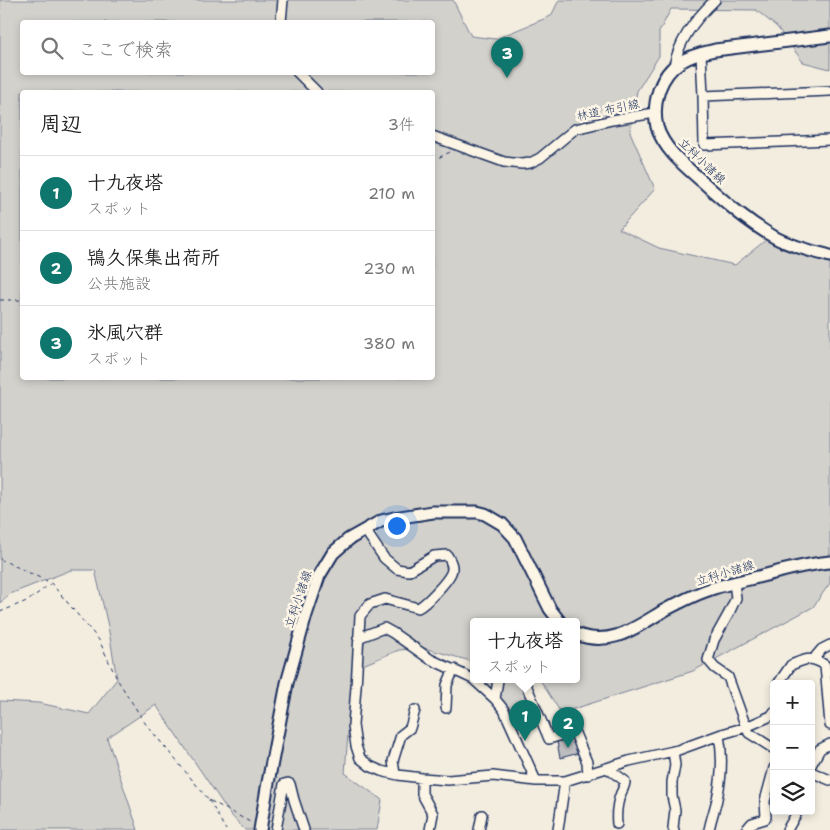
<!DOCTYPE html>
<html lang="ja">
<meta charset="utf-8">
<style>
body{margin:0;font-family:"Shantell Sans","Klee One",sans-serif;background:#f2f2f2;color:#222}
.controls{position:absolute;right:15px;bottom:15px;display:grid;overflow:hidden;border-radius:5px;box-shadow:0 2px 8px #0003}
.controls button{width:45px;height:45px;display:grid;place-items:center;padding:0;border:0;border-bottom:1px solid #e0e0e0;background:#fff;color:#222;font:25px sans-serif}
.you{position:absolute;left:396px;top:525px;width:18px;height:18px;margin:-12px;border:4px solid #fff;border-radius:50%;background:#1a73e8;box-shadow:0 0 0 8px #1a73e833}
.badge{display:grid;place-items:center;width:32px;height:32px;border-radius:50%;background:#0f766e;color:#fff;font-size:16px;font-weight:700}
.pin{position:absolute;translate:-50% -41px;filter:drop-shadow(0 1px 2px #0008)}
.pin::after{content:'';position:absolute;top:26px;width:18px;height:15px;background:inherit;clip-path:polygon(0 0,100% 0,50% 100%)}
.popup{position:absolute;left:470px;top:618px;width:110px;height:65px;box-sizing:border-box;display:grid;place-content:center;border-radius:5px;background:#fff;filter:drop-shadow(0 1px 4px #0005);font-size:16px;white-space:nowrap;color:#767676}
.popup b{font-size:19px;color:#222}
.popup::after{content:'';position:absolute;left:50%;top:100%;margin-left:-10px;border:10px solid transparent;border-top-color:#fff}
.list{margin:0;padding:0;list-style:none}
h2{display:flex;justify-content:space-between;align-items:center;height:65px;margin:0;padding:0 20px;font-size:21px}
h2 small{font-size:16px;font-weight:400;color:#767676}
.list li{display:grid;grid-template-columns:32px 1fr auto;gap:15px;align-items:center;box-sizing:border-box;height:75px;padding:0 20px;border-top:1px solid #e0e0e0}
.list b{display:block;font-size:19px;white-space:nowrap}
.list p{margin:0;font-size:16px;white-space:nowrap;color:#767676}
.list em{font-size:16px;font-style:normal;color:#767676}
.icon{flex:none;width:28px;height:28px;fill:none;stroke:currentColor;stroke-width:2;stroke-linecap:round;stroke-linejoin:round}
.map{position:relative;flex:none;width:830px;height:830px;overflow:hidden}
.search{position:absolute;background:#fff;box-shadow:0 2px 8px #0003;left:20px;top:20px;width:415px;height:55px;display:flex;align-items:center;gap:12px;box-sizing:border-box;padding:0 18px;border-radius:5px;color:#767676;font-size:19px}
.panel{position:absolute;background:#fff;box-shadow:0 2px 8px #0003;left:20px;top:90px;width:415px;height:290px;border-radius:5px}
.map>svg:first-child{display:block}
</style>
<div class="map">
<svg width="830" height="830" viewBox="0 0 830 830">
<rect width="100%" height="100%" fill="#f3ede0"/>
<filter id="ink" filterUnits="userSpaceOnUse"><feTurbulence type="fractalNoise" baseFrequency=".02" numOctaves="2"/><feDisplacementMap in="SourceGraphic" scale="10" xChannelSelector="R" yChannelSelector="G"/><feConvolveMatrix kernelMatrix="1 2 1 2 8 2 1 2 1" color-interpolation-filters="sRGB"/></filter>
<g filter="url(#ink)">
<path fill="#d3d1cc" stroke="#778095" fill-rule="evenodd" d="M0 0H453L471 36 495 39 551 16 559 0H830V69L803 62 777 27 756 10 671 9 659 32V56L637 91 630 132 655 189 619 229 659 248 735 265 767 239 775 244 830 261V583L813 607 693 671 561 713 540 680H576V622H474V662L424 648 399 650 353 669 345 773 382 800 377 830H245L230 814 156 705 107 738 138 830H0V701L39 703 89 714 117 679 108 626 95 570H71L10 594 0 603ZM22 22H432V72H22ZM22 92H432V378H22Z
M486 680H517L532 708V725L518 726 488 686Z"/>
<path fill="#bebec0" stroke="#1b2f5e" d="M575 737 579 753 560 758 557 742Z"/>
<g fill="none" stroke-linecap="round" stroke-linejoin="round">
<g stroke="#1b2f5e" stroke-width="12">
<path id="minor" d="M281 22 283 0
M701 53 703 96
M674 66C679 40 696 18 715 0
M297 72 317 92
M830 91 703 96 704 145 830 140
M432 136 504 162 522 164 530 163 540 158 575 129 612 120 655 113
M365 530 384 558 397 569 409 571 434 556 447 555C450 560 454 566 451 573 447 582 426 604 418 608L385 599 370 604 360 616 356 687 353 725 356 746 360 758 370 766 381 771 398 775 422 778 448 780 493 776 536 781H565L629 761 678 750 722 734 746 727 749 733 774 749
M734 583 736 598 729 613 714 640 708 660 715 668 728 677 746 727 771 716 774 712
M358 638 384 628 393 633 430 659 473 679 495 699 504 710 536 781
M816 659V656L822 649 830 645
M524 680 549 739 574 731 587 762 588 775
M778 684 791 665C806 659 810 656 825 665L830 725
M495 699 498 680
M446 708 447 685 454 669
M673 751 675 765 672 782V796L675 810 673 828 674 830
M811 765 820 749 830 744
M607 768 625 781C625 786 623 789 621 793 617 803 616 814 617 824
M811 772 830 780
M395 774 393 761 401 735 410 728 415 710
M422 778V794L433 814 430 830
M276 830 284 784 288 783 290 784 294 800 304 830
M479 830 482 815
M558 830 565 781
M709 830C711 819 715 809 717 799 722 777 723 756 719 735
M746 830 752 823 765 819 766 817 765 801 774 768
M787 830 798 811"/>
</g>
<g stroke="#1b2f5e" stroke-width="15">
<path id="major" d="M830 36 715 50C688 56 669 62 659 90 655 102 654 114 657 127 664 150 686 167 703 182 726 203 749 223 776 238 793 247 812 251 830 256
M576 634C611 648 636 627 665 610 680 602 697 593 714 588 730 583 746 580 762 576 785 570 807 564 830 562
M260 830 267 788 287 683 306 615 319 576 333 553 349 539 381 521 394 518 433 512H477L485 514 502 524 515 538 550 609 560 622"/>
</g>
<path stroke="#1b2f5e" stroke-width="1" stroke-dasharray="4 4" stroke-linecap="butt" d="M432 161 450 152
M0 300H22
M0 559 51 583 99 640 117 679 145 723 209 800 252 823
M0 612 29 600 50 584
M209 800 226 830"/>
<use href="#minor" stroke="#fcf5e5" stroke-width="9"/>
<use href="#major" stroke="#fcf5e5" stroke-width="11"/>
</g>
</g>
<g text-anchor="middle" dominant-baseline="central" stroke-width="5" stroke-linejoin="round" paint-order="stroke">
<g font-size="12" fill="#1b2f5e" stroke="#fcf5e5">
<text transform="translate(608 110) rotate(-12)">林道 布引線</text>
<text transform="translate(702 161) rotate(44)">立科小諸線</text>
<text transform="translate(725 573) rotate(-17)">立科小諸線</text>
<text transform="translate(298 599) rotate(-71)">立科小諸線</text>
</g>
</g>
</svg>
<div class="controls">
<button>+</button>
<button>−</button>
<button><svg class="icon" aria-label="layers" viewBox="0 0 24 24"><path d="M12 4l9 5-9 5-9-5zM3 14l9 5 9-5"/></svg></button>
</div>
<div class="you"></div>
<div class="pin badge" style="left:525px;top:741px">1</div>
<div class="popup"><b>十九夜塔</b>スポット</div>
<div class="pin badge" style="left:568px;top:748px">2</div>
<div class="pin badge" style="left:507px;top:78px">3</div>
<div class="search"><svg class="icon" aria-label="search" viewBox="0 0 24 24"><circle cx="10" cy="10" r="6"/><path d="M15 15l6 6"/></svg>ここで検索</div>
<section class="panel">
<h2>周辺<small>3件</small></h2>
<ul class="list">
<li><span class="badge">1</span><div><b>十九夜塔</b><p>スポット</p></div><em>210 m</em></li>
<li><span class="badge">2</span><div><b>鴇久保集出荷所</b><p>公共施設</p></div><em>230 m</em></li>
<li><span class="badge">3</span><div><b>氷風穴群</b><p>スポット</p></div><em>380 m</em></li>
</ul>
</section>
</div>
